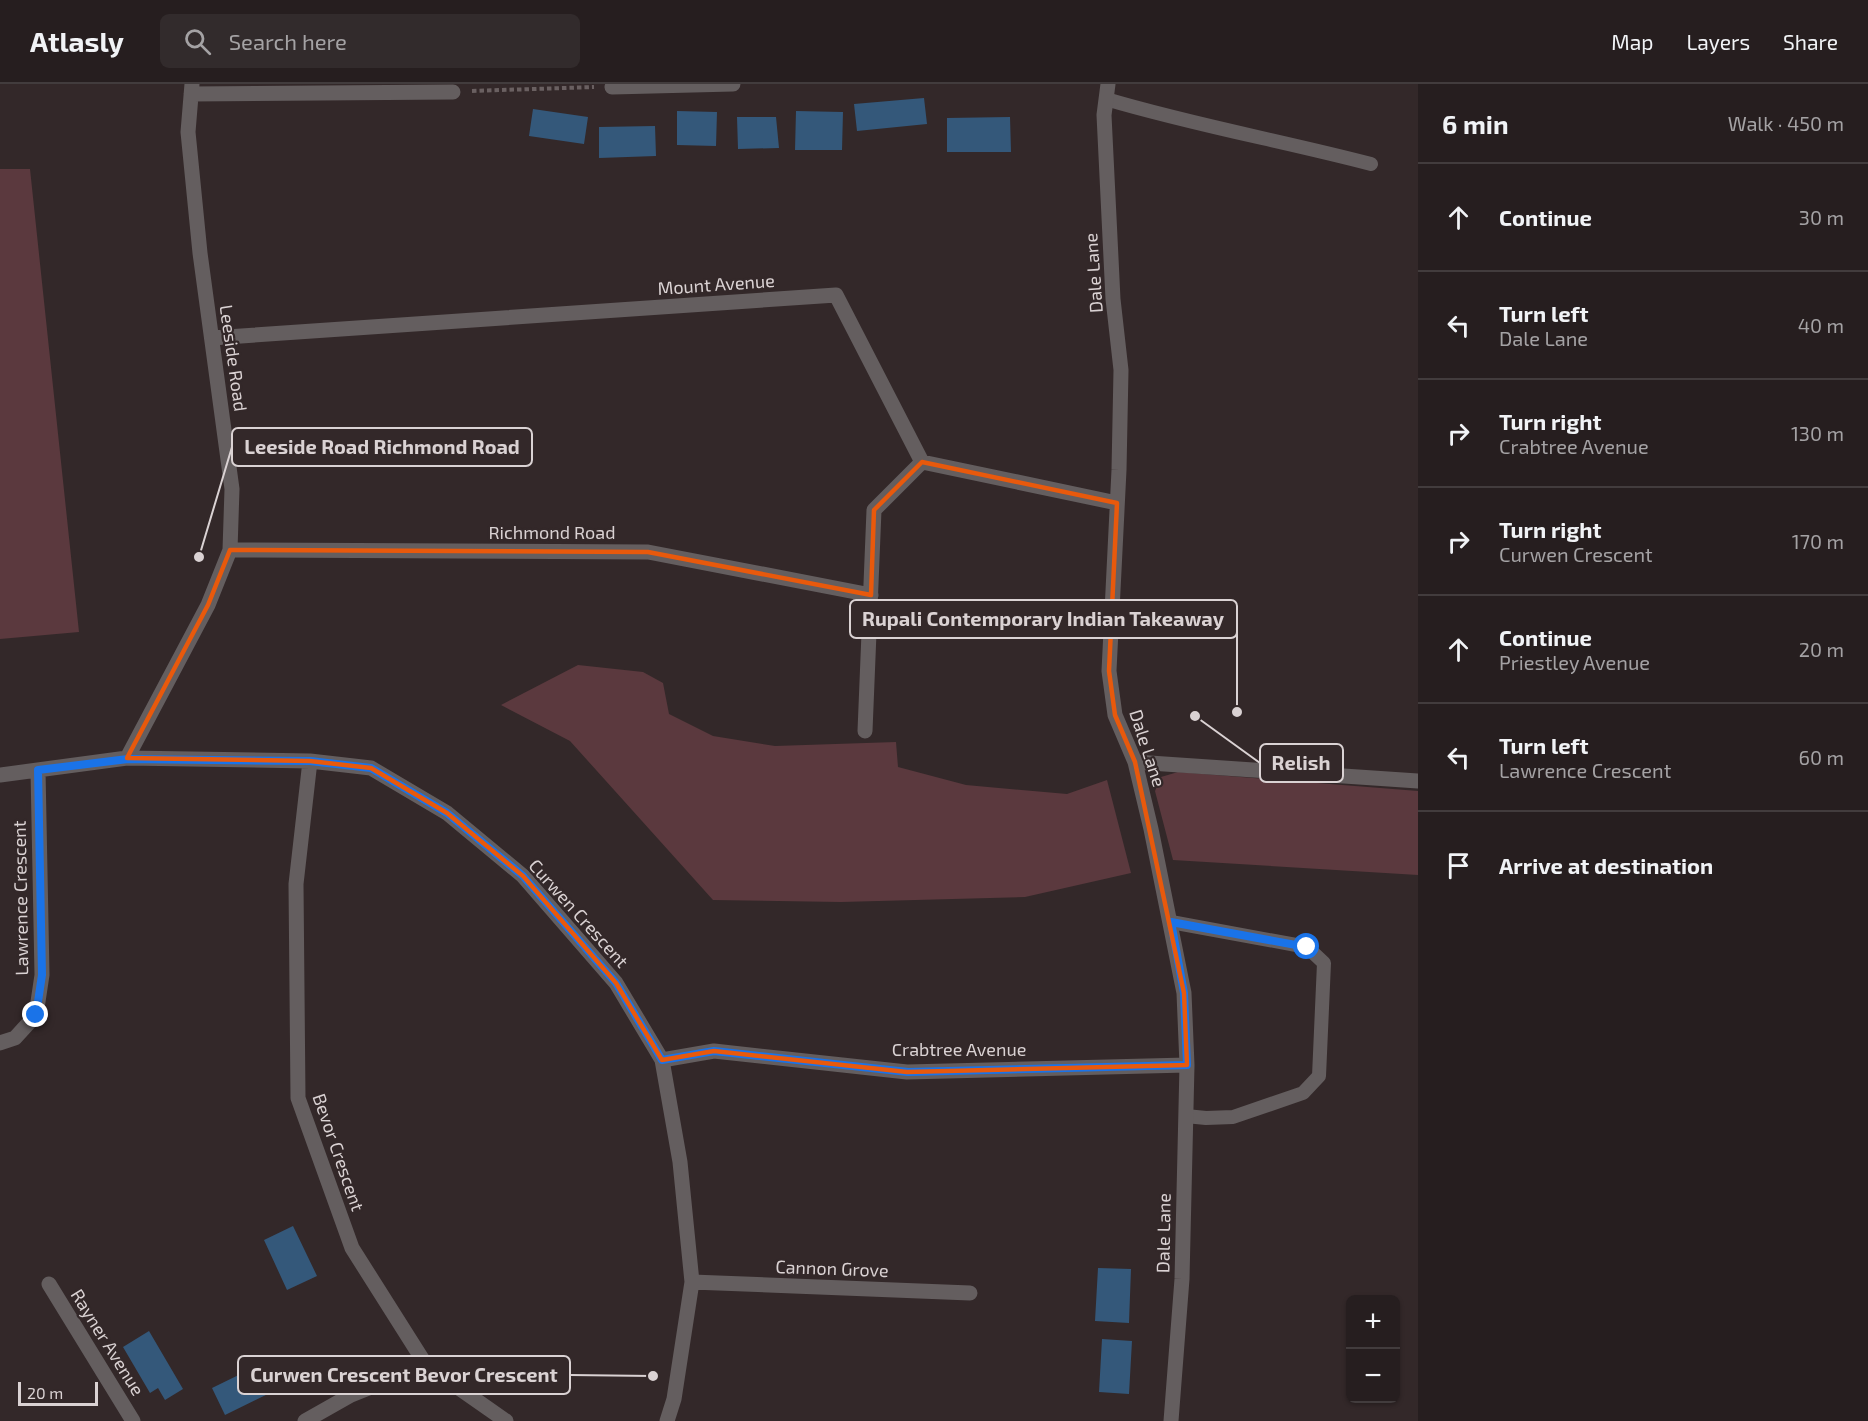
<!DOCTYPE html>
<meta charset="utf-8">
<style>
body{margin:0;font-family:"Exo 2",sans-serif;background:#322b2c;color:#f1f3f6}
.controls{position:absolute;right:18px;bottom:18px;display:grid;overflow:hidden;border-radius:9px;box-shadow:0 2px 4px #0004}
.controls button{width:54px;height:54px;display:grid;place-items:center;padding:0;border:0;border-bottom:2px solid #423c3d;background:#261e1f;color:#f1f3f6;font:30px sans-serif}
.scale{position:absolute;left:18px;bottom:15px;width:80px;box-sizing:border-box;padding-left:6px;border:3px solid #dad2d3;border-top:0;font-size:16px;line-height:21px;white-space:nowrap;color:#dad2d3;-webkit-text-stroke:4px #332829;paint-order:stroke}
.stop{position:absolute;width:18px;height:18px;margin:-14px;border:4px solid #1a73e8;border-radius:50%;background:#fff}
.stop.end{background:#1a73e8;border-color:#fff;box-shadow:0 2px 6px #0008}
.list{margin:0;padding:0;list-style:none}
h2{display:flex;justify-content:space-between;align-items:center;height:78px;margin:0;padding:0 24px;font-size:26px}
h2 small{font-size:20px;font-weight:400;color:#a4a2a4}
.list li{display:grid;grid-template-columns:39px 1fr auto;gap:18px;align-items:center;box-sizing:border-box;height:108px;padding:0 24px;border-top:2px solid #423c3d}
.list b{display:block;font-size:22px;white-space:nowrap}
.list p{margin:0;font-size:20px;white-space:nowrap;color:#a4a2a4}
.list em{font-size:20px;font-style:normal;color:#a4a2a4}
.icon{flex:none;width:33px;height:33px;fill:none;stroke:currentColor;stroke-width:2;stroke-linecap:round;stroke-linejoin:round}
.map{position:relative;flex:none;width:1418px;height:1337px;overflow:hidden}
header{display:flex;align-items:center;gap:36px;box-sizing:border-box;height:84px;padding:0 30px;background:#261e1f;border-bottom:2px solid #423c3d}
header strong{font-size:28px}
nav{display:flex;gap:33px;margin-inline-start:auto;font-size:21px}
.search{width:420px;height:54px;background:#322b2c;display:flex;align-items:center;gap:15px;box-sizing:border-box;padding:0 21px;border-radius:9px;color:#a4a2a4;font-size:22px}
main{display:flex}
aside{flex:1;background:#261e1f}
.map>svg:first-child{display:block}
</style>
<header>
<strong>Atlasly</strong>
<div class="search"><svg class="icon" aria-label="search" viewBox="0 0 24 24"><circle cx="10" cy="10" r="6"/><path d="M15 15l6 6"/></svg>Search here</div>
<nav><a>Map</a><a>Layers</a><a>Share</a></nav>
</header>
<main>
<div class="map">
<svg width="1418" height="1337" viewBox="0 0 1418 1337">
<rect width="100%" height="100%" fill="#332829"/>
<path fill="#5b393e" d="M0 85H30L79 548 0 555Z
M578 581 643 588 663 599 669 630 713 652 775 662 896 658 898 683 966 701 1067 710 1107 696 1131 789 1025 813 841 818 713 816 570 657 501 621Z
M1178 688 1418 707V791L1173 776 1155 707 1161 693Z"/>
<path fill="#34587a" d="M924 14 927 40 857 47 854 20Z
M533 25 588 33 584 60 529 52Z
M677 27 717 28 716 62 677 61Z
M796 27 843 28 842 66H795Z
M737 33H776L779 64 738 65Z
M1010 33 1011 68H947V34Z
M655 42 656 72 599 74V43Z
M293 1142 317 1192 287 1206 264 1156Z
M1098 1184 1131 1185 1129 1239 1095 1237Z
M149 1247 183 1305 165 1316 158 1304 150 1309 123 1263Z
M1102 1255 1132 1257 1129 1310 1099 1308Z
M259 1281 272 1308 225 1331 212 1304Z"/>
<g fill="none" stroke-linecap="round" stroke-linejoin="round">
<path stroke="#6a6061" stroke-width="4" stroke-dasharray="4.5 3" stroke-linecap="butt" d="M472 7 594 3"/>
<path stroke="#645e5f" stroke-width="14" d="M1106 15C1193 41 1283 57 1371 80
M1171 838 1307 863 1324 879 1319 992 1303 1009 1233 1033 1206 1034 1186 1032"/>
<path stroke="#645e5f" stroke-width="15" d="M1108 0 1104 31 1113 215 1121 286 1119 386 1109 587 1115 631 1135 678 1151 745 1184 909 1187 981 1182 1195 1171 1337
M612 3 733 0
M191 10 453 8
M212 254 836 211 922 378 1117 419
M230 466 648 468 871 511
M865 647 874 426 922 378
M127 674 208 521 230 466 232 405 200 169 188 48 192 0
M310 677 296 800 298 1014 352 1164 426 1281 506 1337
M1135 678 1418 697
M0 691 127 674 310 677 371 684 447 729 523 792 616 899 662 976 680 1078 692 1198 674 1315 667 1337
M0 959 15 954 36 931 42 891 38 686
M662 976 714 967 907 988 1187 981
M692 1198 970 1209
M49 1200 133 1337
M305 1337 351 1311 426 1281"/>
</g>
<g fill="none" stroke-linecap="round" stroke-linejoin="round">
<path stroke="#1a73e8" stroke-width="8" d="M36 931 42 891 38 686 128 675 310 677 371 684 447 729 523 792 616 899 662 976 714 967 908 988 1187 981 1184 909 1171 838 1307 863"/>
</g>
<path fill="none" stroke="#e8590c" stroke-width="4.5" stroke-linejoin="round" d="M922 378 1117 419 1109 587 1115 631 1135 678 1184 909 1187 981 907 988 714 967 662 976 616 899 523 792 447 729 371 684 310 677 127 674 208 521 230 466 648 468 871 511 874 426Z"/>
<g text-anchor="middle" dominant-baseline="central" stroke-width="4.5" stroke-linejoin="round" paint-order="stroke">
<g font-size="18" fill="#dad2d3" stroke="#332829">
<text transform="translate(1093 189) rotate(-94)">Dale Lane</text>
<text transform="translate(716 200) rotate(-4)">Mount Avenue</text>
<text transform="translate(234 274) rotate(82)">Leeside Road</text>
<text x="552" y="448">Richmond Road</text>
<text transform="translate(1148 664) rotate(72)">Dale Lane</text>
<text transform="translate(20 814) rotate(-91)">Lawrence Crescent</text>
<text transform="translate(579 829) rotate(48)">Curwen Crescent</text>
<text x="959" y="965">Crabtree Avenue</text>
<text transform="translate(339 1068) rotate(71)">Bevor Crescent</text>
<text transform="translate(1163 1149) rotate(-89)">Dale Lane</text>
<text transform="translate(832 1184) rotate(2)">Cannon Grove</text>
<text transform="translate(108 1258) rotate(58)">Rayner Avenue</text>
</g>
</g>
<path fill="none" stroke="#dad2d3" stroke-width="2" d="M199 473L232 363M1237 628L1237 535M1195 632L1260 679M653 1292L570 1291"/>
<g fill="#dad2d3" stroke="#332829" stroke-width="2">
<circle cx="199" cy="473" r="6"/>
<circle cx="1237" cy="628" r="6"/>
<circle cx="1195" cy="632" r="6"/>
<circle cx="653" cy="1292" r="6"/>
</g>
<g fill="#332829" stroke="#dad2d3" stroke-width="2">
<rect x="232" y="344" width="300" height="38" rx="6"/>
<rect x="850" y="516" width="387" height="38" rx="6"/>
<rect x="1260" y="660" width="83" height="38" rx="6"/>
<rect x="238" y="1272" width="332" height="38" rx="6"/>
</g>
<g font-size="20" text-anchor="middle" font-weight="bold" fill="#dad2d3">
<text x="382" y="370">Leeside Road Richmond Road</text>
<text x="1043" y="542">Rupali Contemporary Indian Takeaway</text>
<text x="1301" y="686">Relish</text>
<text x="404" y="1298">Curwen Crescent Bevor Crescent</text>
</g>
</svg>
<div class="controls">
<button>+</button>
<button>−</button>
</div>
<div class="scale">20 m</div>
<div class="stop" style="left:1307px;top:863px"></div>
<div class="stop end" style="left:36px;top:931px"></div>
</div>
<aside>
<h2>6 min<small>Walk · 450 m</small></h2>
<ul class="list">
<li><svg class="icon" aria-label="ahead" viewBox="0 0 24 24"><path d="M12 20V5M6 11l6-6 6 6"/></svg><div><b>Continue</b></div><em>30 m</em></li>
<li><svg class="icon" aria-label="left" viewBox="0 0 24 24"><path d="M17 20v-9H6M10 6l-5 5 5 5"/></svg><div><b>Turn left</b><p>Dale Lane</p></div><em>40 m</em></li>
<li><svg class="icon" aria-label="right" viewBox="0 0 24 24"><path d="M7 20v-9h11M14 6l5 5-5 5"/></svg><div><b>Turn right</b><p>Crabtree Avenue</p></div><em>130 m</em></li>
<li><svg class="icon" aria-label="right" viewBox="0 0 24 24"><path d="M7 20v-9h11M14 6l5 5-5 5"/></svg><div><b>Turn right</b><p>Curwen Crescent</p></div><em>170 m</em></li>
<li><svg class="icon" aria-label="ahead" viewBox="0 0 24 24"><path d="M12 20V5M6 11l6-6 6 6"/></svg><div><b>Continue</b><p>Priestley Avenue</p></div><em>20 m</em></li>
<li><svg class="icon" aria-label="left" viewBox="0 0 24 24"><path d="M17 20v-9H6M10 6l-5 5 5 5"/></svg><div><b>Turn left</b><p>Lawrence Crescent</p></div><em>60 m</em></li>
<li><svg class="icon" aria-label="arrive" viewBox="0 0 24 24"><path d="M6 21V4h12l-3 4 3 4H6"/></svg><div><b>Arrive at destination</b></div></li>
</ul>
</aside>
</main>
